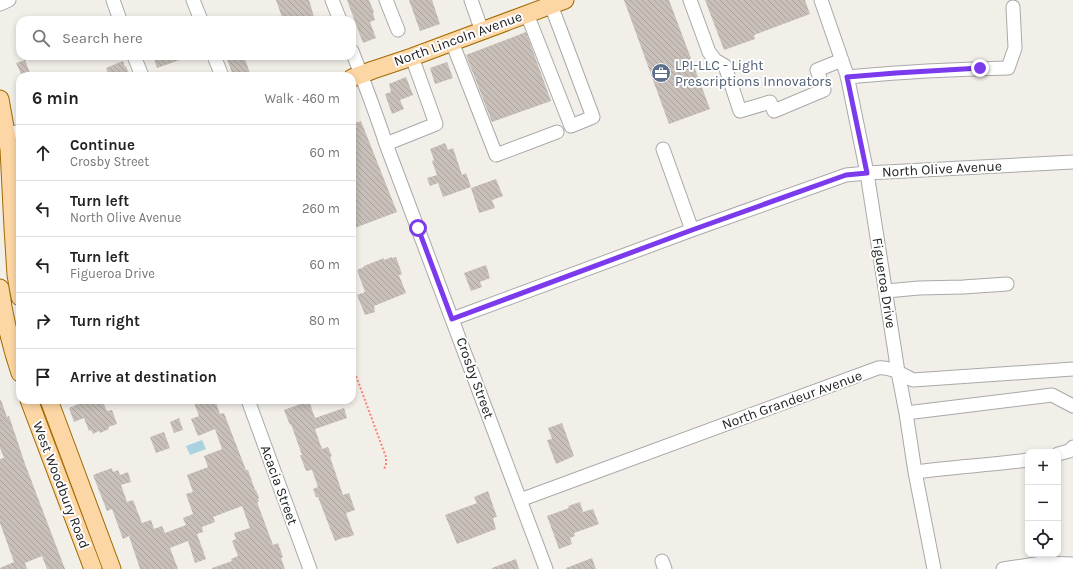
<!DOCTYPE html>
<meta charset="utf-8">
<style>
body{margin:0;font-family:Karla,sans-serif;background:#f6f6f6;color:#222}
.controls{position:absolute;right:12px;bottom:12px;display:grid;overflow:hidden;border-radius:8px;box-shadow:0 2px 6px #0003}
.controls button{width:36px;height:36px;display:grid;place-items:center;padding:0;border:0;border-bottom:1px solid #e0e0e0;background:#fff;color:#222;font:20px sans-serif}
.stop{position:absolute;width:12px;height:12px;margin:-9px;border:3px solid #7c3aed;border-radius:50%;background:#fff}
.stop.end{background:#7c3aed;border-color:#fff;box-shadow:0 1px 4px #0008}
.list{margin:0;padding:0;list-style:none}
h2{display:flex;justify-content:space-between;align-items:center;height:52px;margin:0;padding:0 16px;font-size:17px}
h2 small{font-size:13px;font-weight:400;color:#767676}
.list li{display:grid;grid-template-columns:26px 1fr auto;gap:12px;align-items:center;box-sizing:border-box;height:56px;padding:0 16px;border-top:1px solid #e0e0e0}
.list b{display:block;font-size:15px;white-space:nowrap}
.list p{margin:0;font-size:13px;white-space:nowrap;color:#767676}
.list em{font-size:13px;font-style:normal;color:#767676}
.icon{flex:none;width:22px;height:22px;fill:none;stroke:currentColor;stroke-width:2;stroke-linecap:round;stroke-linejoin:round}
.map{position:relative;flex:none;width:1073px;height:569px;overflow:hidden}
.search{position:absolute;background:#fff;box-shadow:0 2px 6px #0003;left:16px;top:16px;width:340px;height:44px;display:flex;align-items:center;gap:10px;box-sizing:border-box;padding:0 14px;border-radius:12px;color:#767676;font-size:15px}
.panel{position:absolute;background:#fff;box-shadow:0 2px 6px #0003;left:16px;top:72px;width:340px;height:332px;border-radius:12px}
.map>svg:first-child{display:block}
</style>
<div class="map">
<svg width="1073" height="569" viewBox="0 0 1073 569">
<defs>
<pattern id="building-back-hatch" width="6" height="6" patternUnits="userSpaceOnUse"><rect width="6" height="6" fill="#c7bfb8"/><path d="M-1 5l2 2M0 0l6 6M5-1l2 2" fill="none" stroke="#aba49e"/></pattern>
</defs>
<rect width="100%" height="100%" fill="#f2efe9"/>
<path fill="#aad3df" d="M202 440 206 449 190 455 186 446Z"/>
<path fill="url(#building-back-hatch)" d="M276 0H309L315 20H283Z
M347 0H369L374 12 373 13 375 20 370 22 376 38 363 43Z
M409 0H432L440 24 420 31Z
M624 0H669L710 109 669 124Z
M705 0H805L810 14 754 35 755 39 724 50Z
M526 32 551 101 492 122 466 55Z
M153 56H187L188 57 157 68Z
M226 56H244L251 76H233Z
M25 60 31 76H22L16 63Z
M123 61 125 67 126 66 130 76H103V75L108 73 106 68Z
M447 62 453 78 435 84 430 68Z
M406 77 413 95 400 100 404 109 392 114 385 94 391 92 389 84Z
M361 121 397 212 352 229V124Z
M445 143 448 150 453 148 462 175 466 173 471 187 443 197 438 183 430 186 427 178 437 175 432 161 434 160 430 149Z
M496 179 503 196 492 200 495 208 479 213 471 188Z
M392 257V258L396 257 402 274 399 275 406 293 374 306 375 312 365 315 357 295 365 292 357 270 364 267V266L384 258V260Z
M486 265 490 278 480 282 482 287 471 291 464 273Z
M0 400H1L7 417 9 416 25 464 65 569H47L42 556 25 563 27 569H0V568L14 562 0 523V459L4 458 0 448Z
M88 400H102L107 411 112 410 117 424 108 427 109 429 100 433 99 431 93 434 91 430 89 431 84 418 74 422 69 408Z
M193 400H215L220 414 224 413 232 434 246 470H248L255 490H256L259 498 258 499 259 502H257L273 545 278 543 283 557 281 558 285 569H212V568L232 561 231 559 238 556 232 541 236 539 234 533 250 528 242 506 213 517 215 522 202 527 203 532 197 534 206 559 195 563 188 541 170 548 178 569H140L129 536 123 539 112 509 107 511 93 475 112 468 113 472 118 470 120 475 128 472 131 482 121 485 127 502 133 500 142 523 151 520 154 529 162 526 165 533 186 525 183 518 193 514 186 494 193 492 187 475 208 467 204 456 222 449 215 429 198 436 191 419 199 416Z
M309 401 315 418 344 408 347 418 315 429 322 449 328 447 332 456 330 457 343 495 349 493 355 510 346 513 354 535 346 538 345 537 335 541 318 497H316L313 489 318 487 312 470 306 471 300 455H302L291 424 290 425 284 410Z
M179 418 183 430 174 433 170 422Z
M562 423 574 456 556 464 547 440 552 439 548 428Z
M164 432 170 448 156 453 150 437Z
M488 491 497 517 493 518 496 529 457 544 445 515 477 503 474 497Z
M580 502 583 512 593 509 599 524 574 533 575 536 570 538 572 544 559 549 547 516 569 508 568 506Z
M592 558 596 569H566V568Z
M516 559 519 569H492V568Z"/>
<g fill="none" stroke-linecap="round" stroke-linejoin="round">
<g stroke="#a9a9a9" stroke-width="15">
<path id="minor" d="M113 0 120 20
M193 0 201 20
M332 0 340 20
M386 0 398 30
M471 0 482 31
M690 0 709 52 715 60 725 66 740 111 770 102 774 111 824 90 817 70 842 60
M821 0 847 75 867 173 898 372 906 413 915 472 934 569
M0 4 9 0
M527 14 571 126 593 117 551 5
M452 42 496 155 557 132
M352 51C364 82 376 113 386 144L546 569
M134 56 142 76
M214 56 222 76
M847 77C900 72 954 69 1008 68L1015 48 1013 7
M7 135 20 131
M386 144 436 124 412 57
M663 149 692 230
M886 291 919 288 963 287 1007 284
M452 319 692 230 846 175 867 173 1073 162
M248 400 310 569
M906 413 1052 395 1073 406
M1058 454 1069 451 1073 447
M915 472C952 467 990 465 1028 460
M520 500 878 368C890 366 903 375 913 380L1073 369
M662 561 665 569
M1003 569 1042 563 1073 564"/>
</g>
<g stroke="#a06b00" stroke-width="19">
<path id="major" d="M352 78 373 70 412 57 565 0
M0 99 9 149 13 228 16 275 20 297
M0 288C4 317 11 346 20 373
M29 400 93 569
M49 400 112 569"/>
</g>
<path stroke="#fa8072" stroke-width="2" stroke-dasharray="2 2" stroke-linecap="butt" d="M352 365 386 457V465L384 469"/>
<use href="#minor" stroke="#fff" stroke-width="13"/>
<use href="#major" stroke="#fcd6a4" stroke-width="17"/>
</g>
<g fill="none" stroke-linecap="round" stroke-linejoin="round">
<path stroke="#7c3aed" stroke-width="5" d="M418 228 452 319 692 230 846 175 867 173 847 77 896 73 980 68"/>
</g>
<defs>
<g id="office-disc" transform="scale(1)"><circle r="9.5" fill="#5c6f8a" stroke="#fff"/><path d="M-6-3h4V-5.5h4V-3h4V5H-6ZM-1-4.5V-3h2v-1.5ZM-6 0V1H6V0Z" fill="#fff"/></g>
</defs>
<g fill-rule="evenodd">
<use href="#office-disc" x="661" y="73"/>
</g>
<g text-anchor="middle" dominant-baseline="central" stroke-width="4" stroke-linejoin="round" paint-order="stroke">
<g font-size="14" fill="#222" stroke="#fff">
<text transform="translate(458 39) rotate(-20)">North Lincoln Avenue</text>
<text transform="translate(942 169) rotate(-3)">North Olive Avenue</text>
<text transform="translate(884 283) rotate(81)">Figueroa Drive</text>
<text transform="translate(475 378) rotate(70)">Crosby Street</text>
<text transform="translate(792 400) rotate(-20)">North Grandeur Avenue</text>
<text transform="translate(61 485) rotate(69)">West Woodbury Road</text>
<text transform="translate(279 485) rotate(70)">Acacia Street</text>
</g>
<g font-size="14" fill="#4e5e75" stroke="#fff" text-anchor="start">
<text x="675" y="65">LPI-LLC - Light<tspan x="675" dy="16">Prescriptions Innovators</tspan></text>
</g>
</g>
</svg>
<div class="controls">
<button>+</button>
<button>−</button>
<button><svg class="icon" aria-label="locate" viewBox="0 0 24 24"><circle cx="12" cy="12" r="6"/><path d="M12 2v4M12 18v4M2 12h4M18 12h4"/></svg></button>
</div>
<div class="stop" style="left:418px;top:228px"></div>
<div class="stop end" style="left:980px;top:68px"></div>
<div class="search"><svg class="icon" aria-label="search" viewBox="0 0 24 24"><circle cx="10" cy="10" r="6"/><path d="M15 15l6 6"/></svg>Search here</div>
<section class="panel">
<h2>6 min<small>Walk · 460 m</small></h2>
<ul class="list">
<li><svg class="icon" aria-label="ahead" viewBox="0 0 24 24"><path d="M12 20V5M6 11l6-6 6 6"/></svg><div><b>Continue</b><p>Crosby Street</p></div><em>60 m</em></li>
<li><svg class="icon" aria-label="left" viewBox="0 0 24 24"><path d="M17 20v-9H6M10 6l-5 5 5 5"/></svg><div><b>Turn left</b><p>North Olive Avenue</p></div><em>260 m</em></li>
<li><svg class="icon" aria-label="left" viewBox="0 0 24 24"><path d="M17 20v-9H6M10 6l-5 5 5 5"/></svg><div><b>Turn left</b><p>Figueroa Drive</p></div><em>60 m</em></li>
<li><svg class="icon" aria-label="right" viewBox="0 0 24 24"><path d="M7 20v-9h11M14 6l5 5-5 5"/></svg><div><b>Turn right</b></div><em>80 m</em></li>
<li><svg class="icon" aria-label="arrive" viewBox="0 0 24 24"><path d="M6 21V4h12l-3 4 3 4H6"/></svg><div><b>Arrive at destination</b></div></li>
</ul>
</section>
</div>
